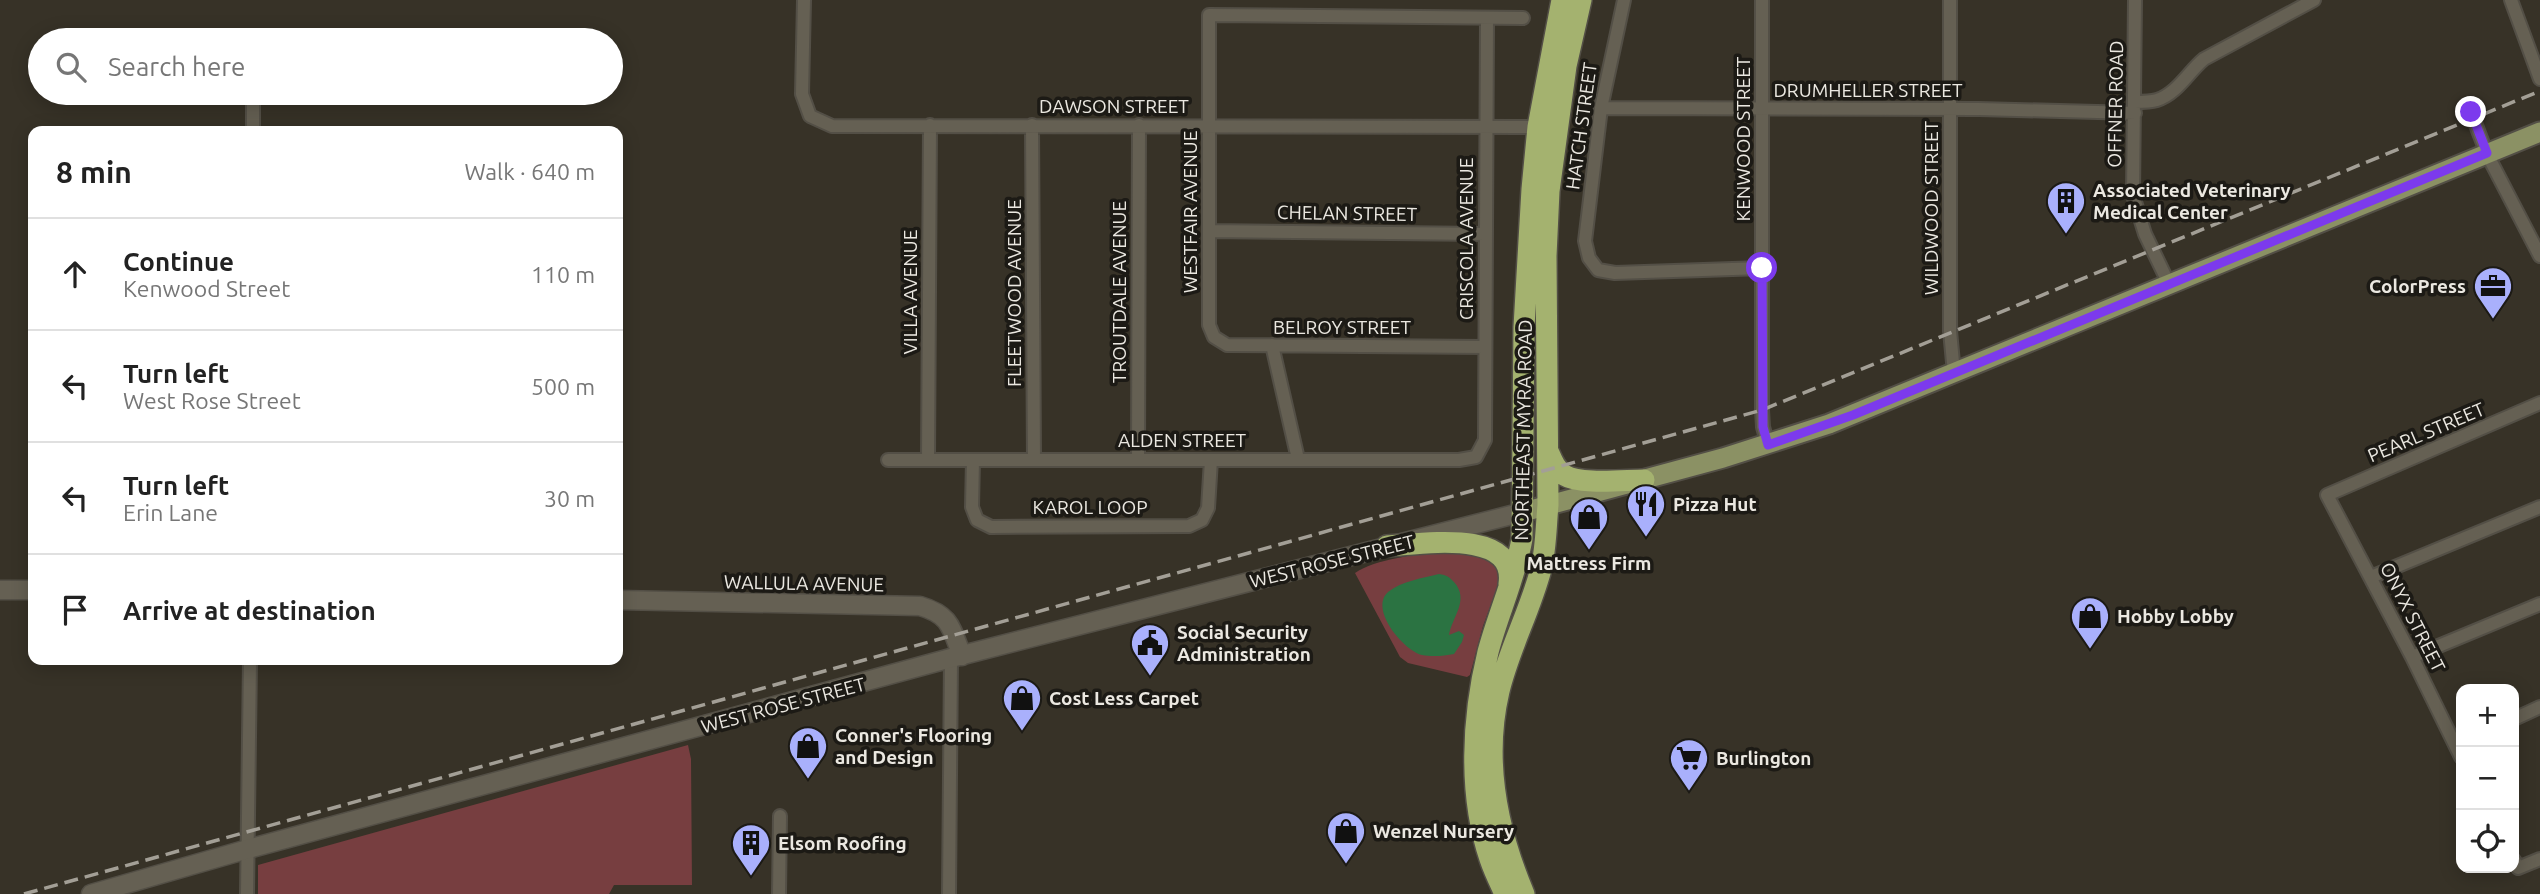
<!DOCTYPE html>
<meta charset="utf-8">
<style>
body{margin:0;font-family:Ubuntu,sans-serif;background:#f6f6f6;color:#222}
.controls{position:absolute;right:21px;bottom:21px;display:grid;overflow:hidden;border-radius:14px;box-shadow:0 4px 18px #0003}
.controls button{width:63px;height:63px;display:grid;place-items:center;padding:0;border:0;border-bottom:2px solid #e0e0e0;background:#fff;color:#222;font:35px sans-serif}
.stop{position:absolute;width:21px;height:21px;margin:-16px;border:5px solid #7c3aed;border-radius:50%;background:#fff}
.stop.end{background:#7c3aed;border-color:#fff;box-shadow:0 2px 7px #0008}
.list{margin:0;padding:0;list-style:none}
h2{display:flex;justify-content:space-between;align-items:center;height:91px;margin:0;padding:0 28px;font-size:30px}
h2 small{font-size:23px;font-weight:400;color:#767676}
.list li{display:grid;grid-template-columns:46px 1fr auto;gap:21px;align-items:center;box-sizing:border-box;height:112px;padding:0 28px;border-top:2px solid #e0e0e0}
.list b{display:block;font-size:26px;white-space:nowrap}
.list p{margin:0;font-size:23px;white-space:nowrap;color:#767676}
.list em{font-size:23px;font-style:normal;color:#767676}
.icon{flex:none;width:38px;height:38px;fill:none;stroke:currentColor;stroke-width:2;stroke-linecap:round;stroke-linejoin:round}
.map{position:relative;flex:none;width:2540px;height:894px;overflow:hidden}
.search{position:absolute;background:#fff;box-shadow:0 4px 18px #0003;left:28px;top:28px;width:595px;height:77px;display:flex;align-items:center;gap:18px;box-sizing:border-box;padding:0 24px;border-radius:38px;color:#767676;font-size:26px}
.panel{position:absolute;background:#fff;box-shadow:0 4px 18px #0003;left:28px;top:126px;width:595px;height:539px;border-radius:14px}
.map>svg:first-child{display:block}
</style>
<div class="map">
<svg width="2540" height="894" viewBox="0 0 2540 894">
<rect width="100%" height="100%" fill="#373227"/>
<path fill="#773e40" d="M1444 551H1462L1496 562 1499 583 1483 626 1470 675 1467 677 1408 663 1400 657 1355 573C1375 559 1419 554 1444 551Z
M688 745 691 759 692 885H614L609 894H258V865Z"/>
<path fill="#2b7342" d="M1439 574C1447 575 1449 577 1454 582 1470 600 1452 617 1449 635L1459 631 1464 635 1462 642 1454 654C1444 656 1432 657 1422 655 1403 650 1369 609 1388 592 1402 581 1423 578 1439 574Z"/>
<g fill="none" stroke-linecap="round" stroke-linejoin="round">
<g stroke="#534f46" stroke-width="16">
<path id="street" d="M804 0 802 94 810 116 832 126 1538 127
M1624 0 1601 108 1585 241 1589 258 1598 270 1615 273 1762 268
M1762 0V410L1763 427 1768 445
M1950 0V331L1954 373
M2135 0 2133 195 2145 234 2169 284
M2511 0 2540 79
M2135 102C2142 102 2150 102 2157 100 2177 94 2189 71 2204 59L2314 0
M1601 108 1979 109 2135 113
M2471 112 2487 154 2540 256
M1032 125 1034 460
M253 131V93
M1209 231 1485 234
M1272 345 1298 459
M1485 347 1227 345 1214 337 1209 325V15L1523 18
M888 460H1459L1476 457 1485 440 1487 19
M928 460 930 125
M973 460 972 507 977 520 991 527 1189 526 1202 520 1208 508 1211 460
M1138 460 1139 125
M2371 577 2540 507
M2412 657 2540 604
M2514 719 2540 707
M2461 757 2412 657 2327 495 2540 403
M2514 860 2518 868 2540 859
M247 894 250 660
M779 894 780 816
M949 894 951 658"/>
</g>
<g stroke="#534f46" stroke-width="21">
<path id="secondary" d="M0 590H33
M618 600 920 606C951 615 951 628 962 656
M91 894 248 849 951 658 1523 512"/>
</g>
<g stroke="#534f46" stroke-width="23">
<path id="primary" d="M1523 512 1723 458 1829 424 2540 132"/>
</g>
<g stroke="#534f46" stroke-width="24">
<path id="highway" d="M1548 451C1552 460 1555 469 1564 475 1580 485 1624 480 1644 480
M1387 546C1422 544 1517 528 1509 584
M1505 894C1500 883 1494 871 1490 859 1468 794 1472 718 1488 652 1498 614 1515 578 1522 539L1524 327 1532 189 1538 127 1562 0
M1524 894C1497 830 1483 759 1499 691 1509 649 1530 611 1541 569 1546 549 1546 526 1548 505L1546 256 1549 191 1566 66 1581 0"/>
</g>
<use href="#street" stroke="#656053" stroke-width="12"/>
<use href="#secondary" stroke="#656053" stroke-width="18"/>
<use href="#primary" stroke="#8b9164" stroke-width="19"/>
<use href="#highway" stroke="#a4b26f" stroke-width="21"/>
<path stroke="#a39f96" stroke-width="3.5" stroke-dasharray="14 7" stroke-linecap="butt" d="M24 894 1762 410 2540 91"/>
</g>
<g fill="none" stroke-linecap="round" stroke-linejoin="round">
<path stroke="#7c3aed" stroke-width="9" d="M1762 268 1763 427 1768 445 1853 415 2487 153 2471 112"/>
</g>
<defs>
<g id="building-pin" transform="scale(2.0125)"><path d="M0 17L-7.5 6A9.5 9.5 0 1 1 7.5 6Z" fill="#a9b0fc" stroke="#1c1a15"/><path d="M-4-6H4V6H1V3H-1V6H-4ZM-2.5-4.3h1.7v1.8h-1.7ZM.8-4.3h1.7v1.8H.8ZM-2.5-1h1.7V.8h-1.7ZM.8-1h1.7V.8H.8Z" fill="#111"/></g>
<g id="office-pin" transform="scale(2.0125)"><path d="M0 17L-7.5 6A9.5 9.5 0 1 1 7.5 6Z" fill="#a9b0fc" stroke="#1c1a15"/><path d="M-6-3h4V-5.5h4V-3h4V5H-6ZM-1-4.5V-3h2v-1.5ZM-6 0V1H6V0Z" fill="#111"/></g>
<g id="restaurant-pin" transform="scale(2.0125)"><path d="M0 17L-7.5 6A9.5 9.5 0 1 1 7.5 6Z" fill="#a9b0fc" stroke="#1c1a15"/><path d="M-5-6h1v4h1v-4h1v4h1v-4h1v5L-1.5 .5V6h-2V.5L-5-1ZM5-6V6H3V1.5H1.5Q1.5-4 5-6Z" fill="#111"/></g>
<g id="shop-pin" transform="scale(2.0125)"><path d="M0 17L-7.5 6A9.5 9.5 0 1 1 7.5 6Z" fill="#a9b0fc" stroke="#1c1a15"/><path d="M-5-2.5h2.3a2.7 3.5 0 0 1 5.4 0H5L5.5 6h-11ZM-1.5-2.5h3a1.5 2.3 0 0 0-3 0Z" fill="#111"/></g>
<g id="civic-pin" transform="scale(2.0125)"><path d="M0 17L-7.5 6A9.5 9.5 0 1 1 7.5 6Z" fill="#a9b0fc" stroke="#1c1a15"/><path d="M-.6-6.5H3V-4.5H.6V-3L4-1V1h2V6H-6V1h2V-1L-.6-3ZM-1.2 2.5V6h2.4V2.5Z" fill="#111"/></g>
<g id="supermarket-pin" transform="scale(2.0125)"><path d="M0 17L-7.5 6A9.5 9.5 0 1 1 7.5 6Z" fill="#a9b0fc" stroke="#1c1a15"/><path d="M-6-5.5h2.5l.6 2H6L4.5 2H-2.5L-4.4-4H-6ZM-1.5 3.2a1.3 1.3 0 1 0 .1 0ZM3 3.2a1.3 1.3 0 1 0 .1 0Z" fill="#111"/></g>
</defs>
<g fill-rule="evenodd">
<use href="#building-pin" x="2066" y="201"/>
<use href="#office-pin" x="2493" y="286"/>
<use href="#restaurant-pin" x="1646" y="504"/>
<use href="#shop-pin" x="1589" y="517"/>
<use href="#shop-pin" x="2090" y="616"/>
<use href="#civic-pin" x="1150" y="643"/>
<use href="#shop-pin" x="1022" y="698"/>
<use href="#shop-pin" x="808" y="746"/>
<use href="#supermarket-pin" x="1689" y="758"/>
<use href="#shop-pin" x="1346" y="831"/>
<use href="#building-pin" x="751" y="843"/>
</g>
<g text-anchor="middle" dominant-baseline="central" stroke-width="7" stroke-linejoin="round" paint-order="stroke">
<g font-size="19" fill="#ebe8e1" stroke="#1c1a15">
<text x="1868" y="90">DRUMHELLER STREET</text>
<text transform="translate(2115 104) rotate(-89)">OFFNER ROAD</text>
<text x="1114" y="106">DAWSON STREET</text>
<text transform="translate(1581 126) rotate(-82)">HATCH STREET</text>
<text transform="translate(1743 139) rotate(-90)">KENWOOD STREET</text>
<text transform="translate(1931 208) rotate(-90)">WILDWOOD STREET</text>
<text transform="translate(1190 212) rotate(-90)">WESTFAIR AVENUE</text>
<text transform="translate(1347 213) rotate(1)">CHELAN STREET</text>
<text transform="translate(1466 239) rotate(-90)">CRISCOLA AVENUE</text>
<text transform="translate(910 292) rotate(-90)">VILLA AVENUE</text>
<text transform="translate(1119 292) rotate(-90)">TROUTDALE AVENUE</text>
<text transform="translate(1014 293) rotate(-90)">FLEETWOOD AVENUE</text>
<text x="1342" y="327">BELROY STREET</text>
<text transform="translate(1523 430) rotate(-89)">NORTHEAST MYRA ROAD</text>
<text transform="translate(2426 432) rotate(-23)">PEARL STREET</text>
<text x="1182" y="440">ALDEN STREET</text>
<text x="1090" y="507">KAROL LOOP</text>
<text transform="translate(1332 561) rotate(-14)">WEST ROSE STREET</text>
<text transform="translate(804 583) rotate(1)">WALLULA AVENUE</text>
<text transform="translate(2413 617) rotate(63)">ONYX STREET</text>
<text transform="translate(783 705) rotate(-15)">WEST ROSE STREET</text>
</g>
<g font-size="19" font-weight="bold" fill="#ebe8e1" stroke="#1c1a15" text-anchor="start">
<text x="2093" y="190">Associated Veterinary<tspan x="2093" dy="22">Medical Center</tspan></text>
<text x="2466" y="286" text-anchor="end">ColorPress</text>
<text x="1673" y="504">Pizza Hut</text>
<text x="1589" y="563" text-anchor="middle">Mattress Firm</text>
<text x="2117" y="616">Hobby Lobby</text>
<text x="1177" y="632">Social Security<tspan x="1177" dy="22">Administration</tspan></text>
<text x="1049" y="698">Cost Less Carpet</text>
<text x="835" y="735">Conner's Flooring<tspan x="835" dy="22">and Design</tspan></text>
<text x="1716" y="758">Burlington</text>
<text x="1373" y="831">Wenzel Nursery</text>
<text x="778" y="843">Elsom Roofing</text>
</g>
</g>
</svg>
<div class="controls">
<button>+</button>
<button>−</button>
<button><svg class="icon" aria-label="locate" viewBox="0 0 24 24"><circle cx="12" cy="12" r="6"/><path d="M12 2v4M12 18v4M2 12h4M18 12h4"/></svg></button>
</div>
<div class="stop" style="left:1762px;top:268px"></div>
<div class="stop end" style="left:2471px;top:112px"></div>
<div class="search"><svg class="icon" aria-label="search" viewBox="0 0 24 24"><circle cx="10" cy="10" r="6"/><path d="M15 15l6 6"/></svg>Search here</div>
<section class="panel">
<h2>8 min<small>Walk · 640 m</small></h2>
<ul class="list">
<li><svg class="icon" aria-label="ahead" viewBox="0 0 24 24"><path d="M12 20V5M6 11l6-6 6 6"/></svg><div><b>Continue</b><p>Kenwood Street</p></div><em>110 m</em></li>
<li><svg class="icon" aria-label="left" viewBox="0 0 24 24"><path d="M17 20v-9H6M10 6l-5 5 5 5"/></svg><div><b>Turn left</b><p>West Rose Street</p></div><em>500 m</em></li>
<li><svg class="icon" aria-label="left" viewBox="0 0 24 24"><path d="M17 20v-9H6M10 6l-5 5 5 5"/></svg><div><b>Turn left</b><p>Erin Lane</p></div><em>30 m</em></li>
<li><svg class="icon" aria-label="arrive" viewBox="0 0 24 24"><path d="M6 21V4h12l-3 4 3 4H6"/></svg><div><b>Arrive at destination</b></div></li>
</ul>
</section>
</div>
